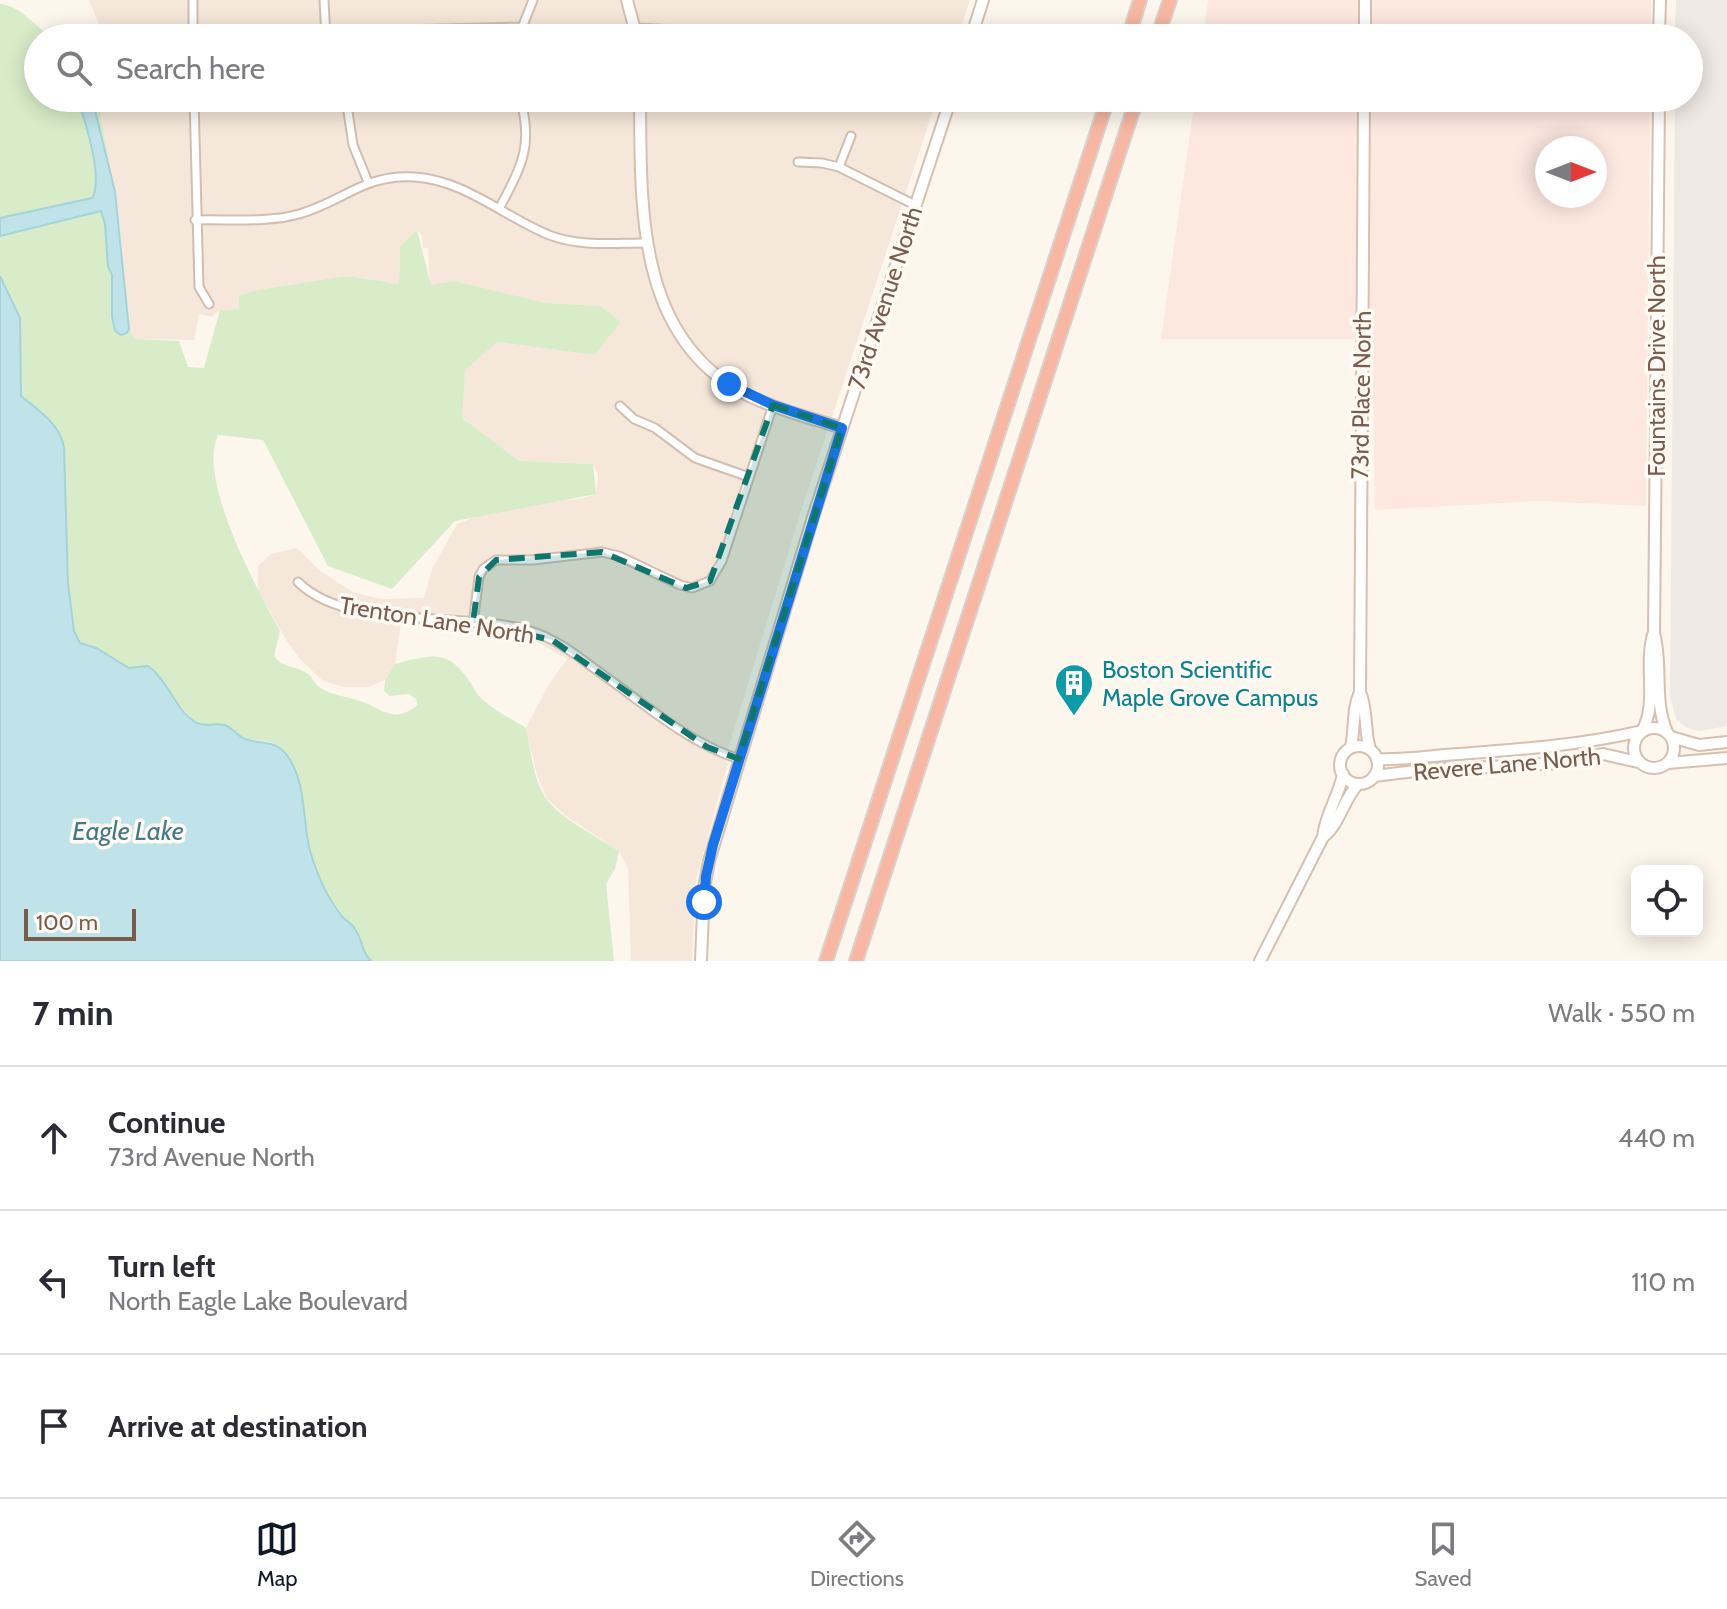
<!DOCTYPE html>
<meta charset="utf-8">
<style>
body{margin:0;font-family:Cabin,sans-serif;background:#f2f2f3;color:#2b2b33}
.controls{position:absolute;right:24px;bottom:24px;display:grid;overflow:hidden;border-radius:12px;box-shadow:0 4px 20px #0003}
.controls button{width:72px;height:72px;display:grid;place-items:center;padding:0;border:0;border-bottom:2px solid #e1e1e2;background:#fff;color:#2b2b33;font:40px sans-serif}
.compass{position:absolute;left:1535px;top:136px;width:72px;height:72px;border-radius:50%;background:#fff;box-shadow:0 4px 20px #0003;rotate:90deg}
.scale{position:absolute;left:24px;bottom:20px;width:112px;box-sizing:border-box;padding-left:8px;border:4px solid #7a5c4d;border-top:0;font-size:22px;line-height:28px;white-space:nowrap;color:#7a5c4d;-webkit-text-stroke:6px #fffaf3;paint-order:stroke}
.stop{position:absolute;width:24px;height:24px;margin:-18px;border:6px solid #1a73e8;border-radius:50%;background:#fff}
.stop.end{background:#1a73e8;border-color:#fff;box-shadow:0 2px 8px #0008}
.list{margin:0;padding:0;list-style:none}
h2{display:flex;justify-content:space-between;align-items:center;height:104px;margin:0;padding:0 32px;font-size:34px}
h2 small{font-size:26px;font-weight:400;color:#7c7c81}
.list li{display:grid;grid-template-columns:52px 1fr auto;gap:24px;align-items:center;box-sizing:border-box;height:144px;padding:0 32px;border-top:2px solid #e1e1e2}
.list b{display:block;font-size:30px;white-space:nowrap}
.list p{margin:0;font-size:26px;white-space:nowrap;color:#7c7c81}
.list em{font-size:26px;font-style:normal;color:#7c7c81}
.icon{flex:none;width:44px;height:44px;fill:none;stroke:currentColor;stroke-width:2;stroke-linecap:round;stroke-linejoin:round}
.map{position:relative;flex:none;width:1727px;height:961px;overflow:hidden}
.search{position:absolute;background:#fff;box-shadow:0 4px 20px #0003;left:24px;right:24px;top:24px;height:88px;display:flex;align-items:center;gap:20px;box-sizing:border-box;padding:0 28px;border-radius:44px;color:#7c7c81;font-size:30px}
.sheet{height:536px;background:#fff}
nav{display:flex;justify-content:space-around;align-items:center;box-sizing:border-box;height:112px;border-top:2px solid #e1e1e2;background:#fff;font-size:22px;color:#7c7c81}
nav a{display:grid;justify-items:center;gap:4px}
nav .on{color:#111827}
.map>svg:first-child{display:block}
</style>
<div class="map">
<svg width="1727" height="961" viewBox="0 0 1727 961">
<rect width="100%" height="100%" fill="#fdf6ec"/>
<path fill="#f5e8da" d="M89 0H970L957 38H101L103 34Z
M92 98H937L801 511 725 759 728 764 696 879 692 961H631L628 869 619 851 566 816 547 799 537 775 526 728 548 686 567 659 532 639 401 622 395 664 385 680 369 687H344L323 681 301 660 286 640 258 590V566L271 554 297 548 319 570 353 592 381 599 424 598 432 569 457 524 488 512 553 501 580 499 596 494 598 474 593 464 519 461 494 448 462 417 454 372 497 342 595 355 621 322 601 306 545 303 430 288 428 248H423L422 235 417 230 400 246 399 284 347 276 239 309 220 310 211 317 199 314 194 340 134 339 129 329 120 230Z"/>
<path fill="#fde8e0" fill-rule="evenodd" d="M1208 0H1651V38H1203Z
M1195 98H1650L1646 506 1538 501 1375 510 1372 339H1161ZM1547 148H1595V196H1547Z"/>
<path fill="#efe9e4" d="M1676 0H1727V726L1700 731 1687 728 1676 719 1670 696 1675 98H1689V38H1675Z"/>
<path fill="#d8ecc9" d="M0 4C22 6 35 27 53 38H38V98H97L114 188 81 201 0 218Z
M101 211 105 224 108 267 112 275V317L115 331 127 333 129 329 134 339 179 341 188 367 204 368 220 310 239 309V296L253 291 347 276 399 284 400 246 417 230 431 285 454 281 545 303 601 306 621 322 595 355 497 342 465 370 462 418 519 461 593 464 596 494 455 521 392 589 328 566 263 440 218 435C197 480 257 589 280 631L274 656C283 668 295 666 307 673 312 676 314 683 319 687 333 696 345 696 360 701 383 708 392 725 418 705L416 699 409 694 390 696 384 691 385 680 395 664C427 656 446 647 468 679 472 684 474 690 478 695 491 709 510 718 526 728 531 749 533 781 547 800 564 821 596 836 619 851L615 869 606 884 614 961H371L366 957 354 928 331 900 317 874 309 848 296 772 288 756 279 747 269 742 246 739 223 724 207 726 195 722 178 703 162 679 141 666 129 668 96 648 80 644 74 631 68 584 64 447C59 423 40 411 21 396L20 319 0 276V236Z"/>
<path fill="#bfe3e8" stroke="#a5d3da" stroke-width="2" d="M77 98H92L115 192 129 329 127 333 121 335 115 331 112 317V275L108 267 105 224 101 211 0 236V218L92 198C104 179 85 120 77 98Z
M0 276 20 318 21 396C39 411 59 423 64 447L68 584 74 631 80 643 96 648 129 668 148 666C168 680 174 708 195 722 205 728 215 722 225 725 232 728 238 736 245 739 261 745 277 739 288 757 307 784 302 821 310 851 317 874 327 898 342 916 346 921 352 924 355 929 363 940 361 952 371 961H0Z"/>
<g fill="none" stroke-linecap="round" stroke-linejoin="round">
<g stroke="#d1beb0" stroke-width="11">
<path id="street" d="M193 0V38
M324 0 326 38
M636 28 678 30 698 38
M325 32 521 27
M518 38 533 0
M194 98 199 287 209 304
M346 98 353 145 368 182
M798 162 822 163 839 167 915 205
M839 167 851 136
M499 209C521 167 534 146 520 98
M195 220C229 219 267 223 299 214 342 202 366 173 415 177 464 180 505 217 549 235 580 247 614 243 646 243
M620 406 634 419 655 428 695 458 749 477
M298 582C347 631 462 611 527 630 553 637 574 653 595 669 641 701 686 742 739 759
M473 623 479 577 483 569 496 560H533L602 552 619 556 680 585 692 588 710 581 722 561 773 405"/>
</g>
<g stroke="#d6c0b0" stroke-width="14">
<path id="secondary" d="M627 0 637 38
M971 38 983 0
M1365 38V0
M1659 38 1660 0
M640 98C641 206 635 340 749 396 778 410 811 418 842 428
M1364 98 1360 692C1368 710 1364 730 1370 749
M1659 98 1654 633C1663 666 1653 700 1667 732
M1634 748a20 20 0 1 1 40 0a20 20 0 1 1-40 0Z
M1671 737 1699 745 1727 742
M1340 765a19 19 0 1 1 38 0a19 19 0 1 1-38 0Z
M1351 747C1355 729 1352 709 1360 692
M1377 759C1401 760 1422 757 1445 755 1512 750 1577 746 1642 731 1658 703 1644 666 1653 635
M1668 763 1727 758
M1374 776 1415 771 1562 763 1603 754 1638 762
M1323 837C1340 824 1343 800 1358 784
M701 961 704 888 709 861 814 514 951 98
M1260 961 1323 837C1325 815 1339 796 1343 774"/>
</g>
<g stroke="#dad1cd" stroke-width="16">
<path id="highway" d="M1128 38 1140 0
M1157 38 1170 0
M826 961 1108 98
M856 961 1137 98"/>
</g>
<use href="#street" stroke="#fff" stroke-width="7"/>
<use href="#secondary" stroke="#fff" stroke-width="10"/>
<use href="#highway" stroke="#f7b7a3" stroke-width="12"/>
</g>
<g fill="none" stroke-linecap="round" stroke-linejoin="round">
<path stroke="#1a73e8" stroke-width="10" d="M704 902 706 876 713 845 842 428 773 405 729 384"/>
</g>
<path fill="#0f766e" fill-opacity="0.2" stroke="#0f766e" stroke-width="6" stroke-dasharray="16 10" stroke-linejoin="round" d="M773 405 842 428 739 759 707 747 552 640 473 623 479 577 496 560 602 552 686 588 710 581Z"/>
<defs>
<g id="building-pin" transform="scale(2)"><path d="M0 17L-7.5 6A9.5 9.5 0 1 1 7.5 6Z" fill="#0f9aa8" stroke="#fffaf3"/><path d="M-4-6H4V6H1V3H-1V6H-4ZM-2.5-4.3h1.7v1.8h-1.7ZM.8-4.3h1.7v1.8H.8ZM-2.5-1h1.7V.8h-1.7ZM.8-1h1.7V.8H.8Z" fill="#fff"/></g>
</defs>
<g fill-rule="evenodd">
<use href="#building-pin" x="1074" y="683"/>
</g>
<g text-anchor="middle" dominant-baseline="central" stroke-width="7" stroke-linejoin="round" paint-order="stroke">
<g font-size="24" fill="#7a5c4d" stroke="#fffaf3">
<text transform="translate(885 298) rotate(-72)">73rd Avenue North</text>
<text transform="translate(1656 366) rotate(-90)">Fountains Drive North</text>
<text transform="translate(1361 395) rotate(-89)">73rd Place North</text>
<text transform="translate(437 620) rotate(9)">Trenton Lane North</text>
<text transform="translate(1507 764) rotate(-5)">Revere Lane North</text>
</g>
<g font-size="24" fill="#0d838f" stroke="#fffaf3" text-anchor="start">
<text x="1102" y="669">Boston Scientific<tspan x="1102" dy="28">Maple Grove Campus</tspan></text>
</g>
<g font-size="26" font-style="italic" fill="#437c86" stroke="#fffaf3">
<text x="128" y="831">Eagle Lake</text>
</g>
</g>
</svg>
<div class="controls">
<button><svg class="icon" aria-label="locate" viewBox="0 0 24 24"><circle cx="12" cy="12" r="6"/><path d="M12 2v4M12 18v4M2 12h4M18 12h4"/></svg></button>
</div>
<svg class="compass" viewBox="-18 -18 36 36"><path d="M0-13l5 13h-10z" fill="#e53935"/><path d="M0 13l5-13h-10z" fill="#7c7c81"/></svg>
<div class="scale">100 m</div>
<div class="stop" style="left:704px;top:902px"></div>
<div class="stop end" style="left:729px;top:384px"></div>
<div class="search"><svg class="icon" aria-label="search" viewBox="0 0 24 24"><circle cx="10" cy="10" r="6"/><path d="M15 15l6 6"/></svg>Search here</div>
</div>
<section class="sheet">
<h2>7 min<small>Walk · 550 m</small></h2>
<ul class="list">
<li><svg class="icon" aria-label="ahead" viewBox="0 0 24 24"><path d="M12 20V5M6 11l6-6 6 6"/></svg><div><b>Continue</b><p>73rd Avenue North</p></div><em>440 m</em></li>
<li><svg class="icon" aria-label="left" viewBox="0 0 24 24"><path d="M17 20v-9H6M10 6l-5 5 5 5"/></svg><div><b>Turn left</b><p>North Eagle Lake Boulevard</p></div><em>110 m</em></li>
<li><svg class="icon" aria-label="arrive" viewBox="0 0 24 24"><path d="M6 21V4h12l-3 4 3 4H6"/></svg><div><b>Arrive at destination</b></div></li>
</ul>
</section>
<nav>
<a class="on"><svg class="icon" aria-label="map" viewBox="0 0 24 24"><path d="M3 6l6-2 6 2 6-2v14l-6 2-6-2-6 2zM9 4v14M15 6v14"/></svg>Map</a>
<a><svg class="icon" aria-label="directions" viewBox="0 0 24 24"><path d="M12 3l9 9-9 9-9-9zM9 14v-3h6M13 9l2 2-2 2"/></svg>Directions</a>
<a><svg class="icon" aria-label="saved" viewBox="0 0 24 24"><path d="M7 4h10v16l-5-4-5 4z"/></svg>Saved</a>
</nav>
